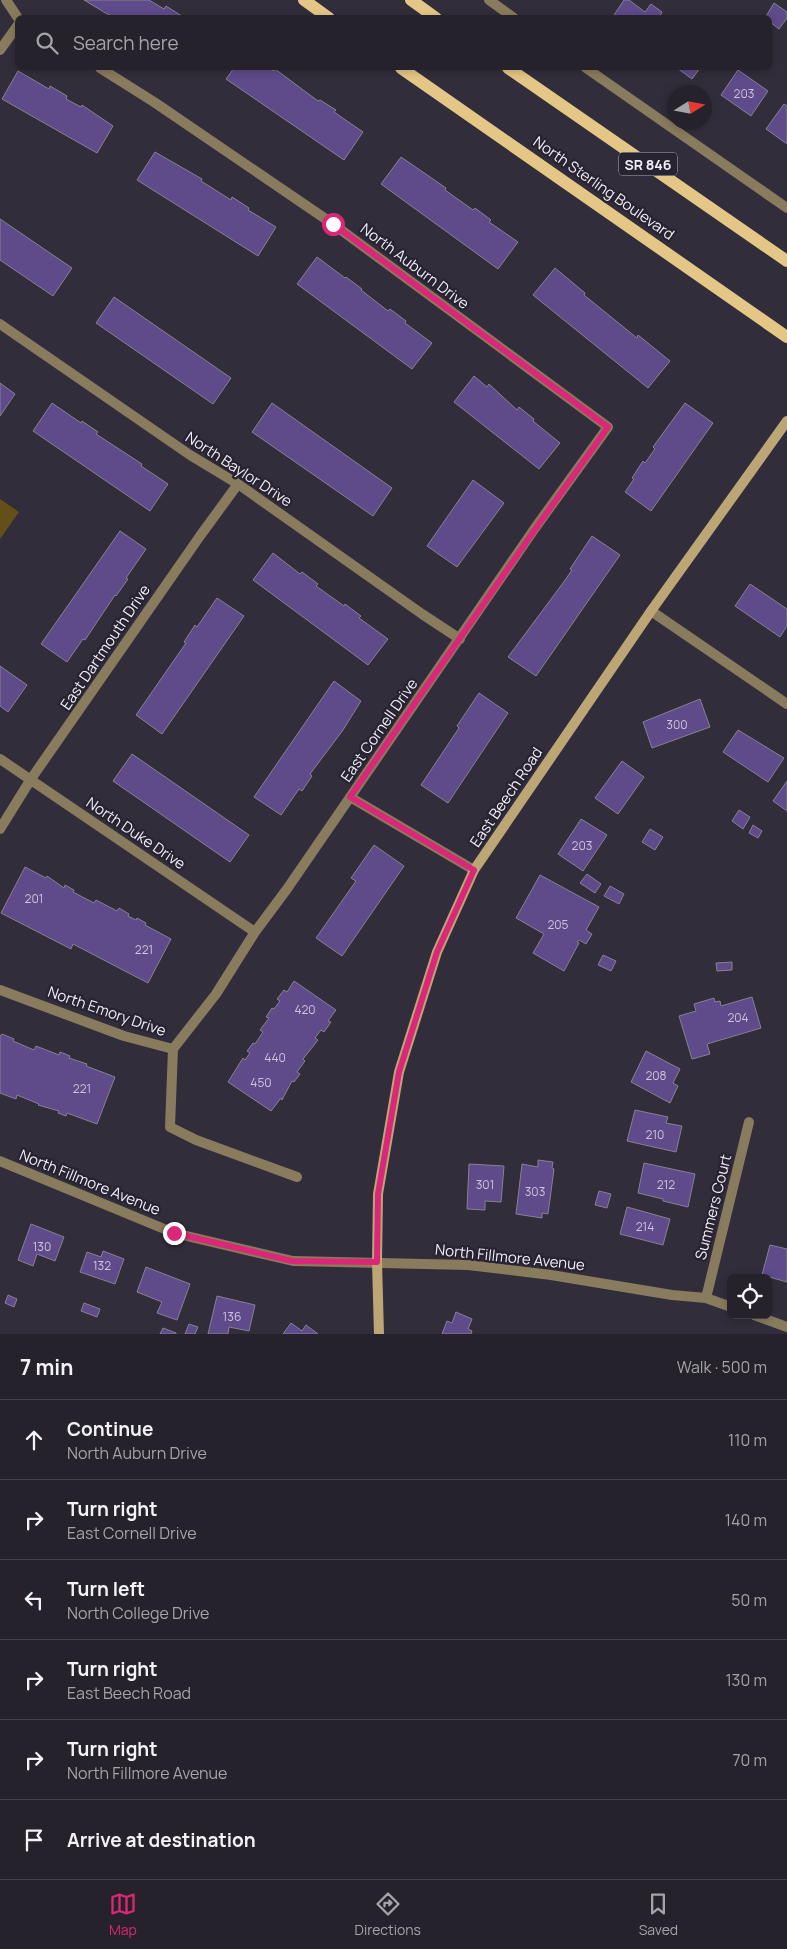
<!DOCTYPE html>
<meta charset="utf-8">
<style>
body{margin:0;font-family:Manrope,sans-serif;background:#312f38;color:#f1f3f6}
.controls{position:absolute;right:15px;bottom:15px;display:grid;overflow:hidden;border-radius:8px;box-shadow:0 2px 8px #0003}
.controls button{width:45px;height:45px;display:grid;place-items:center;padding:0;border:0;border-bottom:1px solid #423f48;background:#25222c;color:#f1f3f6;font:25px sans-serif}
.compass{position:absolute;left:667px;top:85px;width:45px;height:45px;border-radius:50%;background:#25222c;box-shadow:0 2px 8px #0003;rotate:79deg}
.stop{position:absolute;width:15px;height:15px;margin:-11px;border:4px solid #db2777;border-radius:50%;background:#fff}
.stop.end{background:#db2777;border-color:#fff;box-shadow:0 1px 5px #0008}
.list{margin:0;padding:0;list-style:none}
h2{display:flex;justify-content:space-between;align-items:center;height:65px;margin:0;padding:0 20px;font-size:21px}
h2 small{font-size:16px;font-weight:400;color:#a3a4a9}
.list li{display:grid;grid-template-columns:32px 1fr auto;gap:15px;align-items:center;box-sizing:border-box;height:80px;padding:0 20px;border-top:1px solid #423f48}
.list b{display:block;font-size:19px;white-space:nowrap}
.list p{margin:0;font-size:16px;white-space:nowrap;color:#a3a4a9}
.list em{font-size:16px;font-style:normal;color:#a3a4a9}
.icon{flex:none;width:28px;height:28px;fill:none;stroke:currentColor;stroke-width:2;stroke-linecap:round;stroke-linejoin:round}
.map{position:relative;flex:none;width:787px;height:1334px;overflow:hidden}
.search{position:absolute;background:#25222c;box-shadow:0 2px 8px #0003;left:15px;right:15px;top:15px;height:55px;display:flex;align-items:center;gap:12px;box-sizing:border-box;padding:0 18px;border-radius:8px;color:#a3a4a9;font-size:19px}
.sheet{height:545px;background:#25222c}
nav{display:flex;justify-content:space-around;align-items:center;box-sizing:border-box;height:70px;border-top:1px solid #423f48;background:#25222c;font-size:14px;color:#a3a4a9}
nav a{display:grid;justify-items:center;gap:2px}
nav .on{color:#db2777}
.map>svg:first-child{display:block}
</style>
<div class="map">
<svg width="787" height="1334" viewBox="0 0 787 1334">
<rect width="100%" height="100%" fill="#312d3b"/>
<path fill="#654f18" d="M0 499 19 512 0 539Z"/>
<path fill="#5f4a8a" stroke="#868292" d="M84 0H149L164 9 166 6 185 18H114Z
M624 0H629L645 12 651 4 662 12 659 18H612Z
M774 3 787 12V18L779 29 770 22V18H765Z
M234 68H269L274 71 275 69 318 101 320 100 336 110 334 112 363 132 344 160 226 79Z
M677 68H700L692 79Z
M738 70 768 91 751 116 721 95Z
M18 71 49 89 50 86 67 96 66 99 81 107 82 105 113 126 97 153 2 99Z
M784 104 787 106V144L766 129Z
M155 152 202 179 201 181 231 200 232 197 249 208 248 210 276 227 258 256 137 180Z
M401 157 446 188 445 190 473 210 475 208 491 220 489 222 518 242 498 269 381 184Z
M0 219 72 268 53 296 0 260Z
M317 257 345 278 346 277 362 289 361 290 388 311 390 309 406 321 405 323 432 343 412 369 297 284Z
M555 268 585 293 584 295 637 338 638 335 670 361 648 388 533 295Z
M114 297 231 378 213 404 96 323Z
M474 376 487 387 489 384 517 410 519 407 534 419 533 421 560 443 539 469 454 402Z
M0 383 15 394 0 416Z
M52 403 81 423 82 421 98 432 96 434 142 464 141 466 168 484 150 511 33 431Z
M272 403 392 488 373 516 252 432Z
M685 403 713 423 651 511 625 492 634 479 632 478 643 461 645 463 655 449 653 447Z
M473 480 504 503 457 567 427 546Z
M120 531 146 549 126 578 128 579 116 596 115 595 85 640 83 639 67 662 41 644Z
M592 536 620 555 536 676 508 657 563 583 572 570 570 569Z
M273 553 300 574 302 572 318 584 316 586 344 606 345 604 361 616 359 618 388 639 368 665 253 580Z
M750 584 787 609V626L780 637 735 606Z
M217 598 244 616 162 734 136 715 186 643 184 642 195 625 197 627Z
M0 666 27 685 8 712 0 706Z
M334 681 361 701 343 730 310 774 312 776 302 791 299 789 281 815 254 797Z
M479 693 508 713 448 803 421 785 459 728 457 726Z
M700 699 710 727 652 748 643 722Z
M738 730 784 758 768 782 723 752Z
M132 754 249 835 230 862 113 781Z
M622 761 644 777 618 814 595 798Z
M787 781V811L773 801Z
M739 810 750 817 743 829 732 821Z
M581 819 607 835 583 871 558 854Z
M753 825 762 831 758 838 749 833Z
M650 829 663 837 655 850 642 842Z
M374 845 404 866 342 956 316 938 356 881 351 878Z
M25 867 46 878 47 876 64 888 65 885 74 890 73 892 94 903 96 900 117 911 119 908 129 914 128 916 136 920 137 918 146 923 145 925 171 939 148 983 73 944 71 949 1 913Z
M587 874 601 884 595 893 580 883Z
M540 875 599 907 586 930 592 934 586 944 579 940 577 942 579 943 564 971 533 953 544 934 516 918Z
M610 886 624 894 619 904 604 896Z
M603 955 616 961 611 971 598 965Z
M732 962V970L717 971 716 963Z
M294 981 336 1010 328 1021 331 1022 324 1032 321 1030 315 1038 318 1040 303 1059 305 1061 297 1072 300 1074 294 1082 292 1081 282 1100 281 1098 271 1111 228 1082 243 1058 245 1060 250 1053 247 1051 253 1043 255 1044 263 1032 260 1030 269 1018 266 1017 272 1008 274 1009 280 1001 277 999 284 990 287 992Z
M752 997 761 1028 707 1044 710 1054 692 1059 679 1016 696 1011 694 1004 714 998 715 1002 720 1001 721 1006Z
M2 1034 14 1039 13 1041 34 1050 36 1046 59 1055 60 1052 70 1056 69 1058 87 1064 86 1066 115 1077 97 1124 67 1113 66 1116 58 1113 59 1111 38 1105 39 1104 17 1095 16 1099 0 1093V1036Z
M646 1051 680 1069 673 1083 678 1086 670 1103 631 1082Z
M635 1110 668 1117 666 1123 682 1126 676 1152 627 1141Z
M538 1160 553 1162 552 1168 554 1169 548 1214 542 1213V1218L516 1214 522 1164 538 1167Z
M644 1163 695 1174 688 1207 663 1201V1199L638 1193Z
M469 1164 504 1166 501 1202 485 1201V1210L467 1209Z
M599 1191 611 1194 607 1208 595 1205Z
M627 1207 670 1219 663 1245 620 1234Z
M31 1224 64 1237 55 1261 37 1254 33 1266 18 1260Z
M770 1245 787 1249V1282L762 1275Z
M103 1251 124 1259 115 1284 80 1272 87 1252 101 1257Z
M146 1267 190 1284 177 1320 157 1313 162 1302 137 1292Z
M8 1295 17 1299 14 1307 5 1303Z
M217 1296 255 1305 249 1331 229 1327 228 1334H208Z
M84 1303 100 1309 97 1317 81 1311Z
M456 1312 472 1319 468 1329 472 1331 471 1334H442L447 1321 452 1323Z
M291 1323 302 1331 306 1325 318 1334H283Z
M189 1324 198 1327 195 1334H185Z
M163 1328 176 1333V1334H160Z"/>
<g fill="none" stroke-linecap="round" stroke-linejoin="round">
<path stroke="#897b5d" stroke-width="10" d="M6 0 18 18
M489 0 514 18
M0 50 18 25
M100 68 154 102 333 224 608 427 535 528 287 889 255 932 216 994 173 1049
M586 68 787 208
M0 324 190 455 238 484 422 614 460 639
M651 611 787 704
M0 759 255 932
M350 797 474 870
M0 829 31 779 200 536 238 484
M0 990 124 1036 173 1049
M173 1049 170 1127 196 1140 297 1177
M0 1161 174 1233 293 1261 468 1265 551 1275 672 1295 706 1298 731 1307
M706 1298 749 1122
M754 1315 787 1327"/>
<path stroke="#bda675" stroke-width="10" d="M379 1334 377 1262 378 1194 399 1072 437 952 474 870 651 611 787 421"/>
<path stroke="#e4c787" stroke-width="12" d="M304 0 329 18
M411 0 436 18
M401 68 787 337
M508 68 787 261"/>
</g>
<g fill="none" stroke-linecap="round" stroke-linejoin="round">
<path stroke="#db2777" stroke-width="6" d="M174 1233 292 1261 377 1262 378 1194 399 1072 437 952 474 870 350 797 536 528 608 427 333 224"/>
</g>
<g text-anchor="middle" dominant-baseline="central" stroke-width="4.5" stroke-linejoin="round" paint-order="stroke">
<g font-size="12" fill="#ccc4db">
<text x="744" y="93">203</text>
<text x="677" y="724">300</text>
<text x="582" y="845">203</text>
<text x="34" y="898">201</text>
<text x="558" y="924">205</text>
<text x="144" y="949">221</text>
<text x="305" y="1009">420</text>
<text x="738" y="1017">204</text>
<text x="275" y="1057">440</text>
<text x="656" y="1075">208</text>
<text x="261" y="1082">450</text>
<text x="82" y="1088">221</text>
<text x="655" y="1134">210</text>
<text x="485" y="1184">301</text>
<text x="666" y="1184">212</text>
<text x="535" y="1191">303</text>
<text x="645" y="1226">214</text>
<text x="42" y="1246">130</text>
<text x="102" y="1265">132</text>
<text x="232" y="1316">136</text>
</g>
<rect fill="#272330" stroke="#b4b0bb" stroke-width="1" x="619" y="152.5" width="58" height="23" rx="4"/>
<g font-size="14" font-weight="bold" fill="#f0edf6">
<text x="648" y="164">SR 846</text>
</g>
<g font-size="15" fill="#f0edf6" stroke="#272330">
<text transform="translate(604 188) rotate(35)">North Sterling Boulevard</text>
<text transform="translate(415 266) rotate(37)">North Auburn Drive</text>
<text transform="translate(239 469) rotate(33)">North Baylor Drive</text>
<text transform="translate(105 647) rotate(-56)">East Dartmouth Drive</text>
<text transform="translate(379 730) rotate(-55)">East Cornell Drive</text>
<text transform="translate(506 797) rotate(-56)">East Beech Road</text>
<text transform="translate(136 833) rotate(34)">North Duke Drive</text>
<text transform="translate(107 1011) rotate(19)">North Emory Drive</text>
<text transform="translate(90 1182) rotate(22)">North Fillmore Avenue</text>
<text transform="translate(713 1207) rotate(-76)">Summers Court</text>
<text transform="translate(510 1257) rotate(6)">North Fillmore Avenue</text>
</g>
</g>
</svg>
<div class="controls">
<button><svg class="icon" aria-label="locate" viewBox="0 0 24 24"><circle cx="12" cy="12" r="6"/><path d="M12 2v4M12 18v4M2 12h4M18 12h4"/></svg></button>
</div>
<svg class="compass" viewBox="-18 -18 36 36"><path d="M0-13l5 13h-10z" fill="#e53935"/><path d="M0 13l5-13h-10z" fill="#a3a4a9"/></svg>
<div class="stop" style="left:333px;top:224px"></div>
<div class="stop end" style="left:174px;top:1233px"></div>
<div class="search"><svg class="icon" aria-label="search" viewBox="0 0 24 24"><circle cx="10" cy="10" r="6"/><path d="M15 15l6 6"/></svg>Search here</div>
</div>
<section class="sheet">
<h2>7 min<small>Walk · 500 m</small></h2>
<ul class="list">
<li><svg class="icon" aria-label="ahead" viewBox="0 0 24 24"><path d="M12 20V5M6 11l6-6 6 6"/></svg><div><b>Continue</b><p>North Auburn Drive</p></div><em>110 m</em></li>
<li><svg class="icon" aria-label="right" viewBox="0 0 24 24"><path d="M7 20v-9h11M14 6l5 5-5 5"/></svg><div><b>Turn right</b><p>East Cornell Drive</p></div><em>140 m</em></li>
<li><svg class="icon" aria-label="left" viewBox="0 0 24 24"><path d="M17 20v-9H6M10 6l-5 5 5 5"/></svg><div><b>Turn left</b><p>North College Drive</p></div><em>50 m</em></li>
<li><svg class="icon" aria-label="right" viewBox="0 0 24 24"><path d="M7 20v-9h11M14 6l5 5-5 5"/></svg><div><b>Turn right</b><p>East Beech Road</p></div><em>130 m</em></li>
<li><svg class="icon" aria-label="right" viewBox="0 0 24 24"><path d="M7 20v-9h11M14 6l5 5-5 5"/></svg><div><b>Turn right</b><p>North Fillmore Avenue</p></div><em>70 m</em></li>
<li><svg class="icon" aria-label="arrive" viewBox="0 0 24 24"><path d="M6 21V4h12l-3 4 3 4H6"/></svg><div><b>Arrive at destination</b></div></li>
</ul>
</section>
<nav>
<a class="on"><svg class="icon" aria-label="map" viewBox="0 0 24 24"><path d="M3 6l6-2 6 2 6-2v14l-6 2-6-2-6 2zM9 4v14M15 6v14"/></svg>Map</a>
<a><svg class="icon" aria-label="directions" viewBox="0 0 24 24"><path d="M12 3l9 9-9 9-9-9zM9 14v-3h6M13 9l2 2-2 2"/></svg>Directions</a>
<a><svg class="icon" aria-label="saved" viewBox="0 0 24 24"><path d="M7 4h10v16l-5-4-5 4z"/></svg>Saved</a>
</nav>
